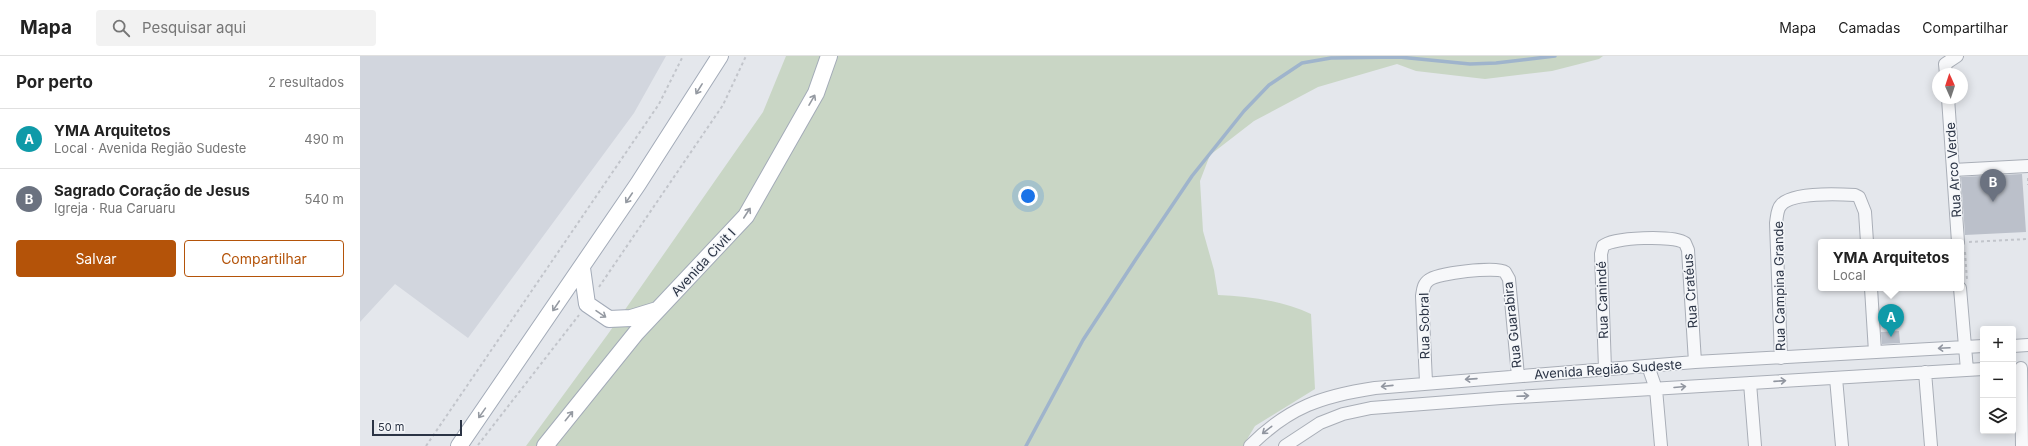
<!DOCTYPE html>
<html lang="pt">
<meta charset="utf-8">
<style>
body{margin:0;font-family:Inter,sans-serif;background:#f2f2f2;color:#222}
.controls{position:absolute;right:12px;bottom:12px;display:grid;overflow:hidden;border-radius:4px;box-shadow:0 2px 10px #0003}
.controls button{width:36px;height:36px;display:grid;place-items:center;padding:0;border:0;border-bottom:1px solid #e0e0e0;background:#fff;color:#222;font:20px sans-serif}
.compass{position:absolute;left:1572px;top:12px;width:36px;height:36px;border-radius:50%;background:#fff;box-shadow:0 2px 10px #0003;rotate:357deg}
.scale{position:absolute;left:12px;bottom:10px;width:90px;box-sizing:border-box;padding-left:4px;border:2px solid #2b3445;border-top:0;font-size:11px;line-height:14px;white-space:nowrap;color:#2b3445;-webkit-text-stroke:3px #f4f6f9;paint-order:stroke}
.you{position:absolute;left:668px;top:140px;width:14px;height:14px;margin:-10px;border:3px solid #fff;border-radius:50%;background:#1a73e8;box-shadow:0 0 0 6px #1a73e833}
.badge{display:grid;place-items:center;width:26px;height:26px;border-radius:50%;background:#b45309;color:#fff;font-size:13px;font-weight:700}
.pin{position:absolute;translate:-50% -33px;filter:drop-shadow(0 1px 2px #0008)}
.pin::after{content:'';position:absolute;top:21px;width:14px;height:12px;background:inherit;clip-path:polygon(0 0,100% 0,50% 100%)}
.popup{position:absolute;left:1458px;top:183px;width:146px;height:52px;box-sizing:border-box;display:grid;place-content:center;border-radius:4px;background:#fff;filter:drop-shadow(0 1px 3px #0005);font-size:13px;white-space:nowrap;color:#767676}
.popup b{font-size:15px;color:#222}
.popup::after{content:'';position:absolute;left:50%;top:100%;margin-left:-8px;border:8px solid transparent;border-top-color:#fff}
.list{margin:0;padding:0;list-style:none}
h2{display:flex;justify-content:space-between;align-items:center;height:52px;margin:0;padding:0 16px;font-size:17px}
h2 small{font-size:13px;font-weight:400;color:#767676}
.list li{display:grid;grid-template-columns:26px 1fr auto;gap:12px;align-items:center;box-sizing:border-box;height:60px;padding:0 16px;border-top:1px solid #e0e0e0}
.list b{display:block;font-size:15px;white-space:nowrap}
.list p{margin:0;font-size:13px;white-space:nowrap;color:#767676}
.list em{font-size:13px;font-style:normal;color:#767676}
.actions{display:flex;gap:8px;padding:12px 16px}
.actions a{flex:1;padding:9px 0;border:1px solid #b45309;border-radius:4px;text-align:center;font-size:14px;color:#b45309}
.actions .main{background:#b45309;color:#fff}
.icon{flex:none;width:22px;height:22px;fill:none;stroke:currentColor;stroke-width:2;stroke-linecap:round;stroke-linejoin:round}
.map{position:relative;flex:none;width:1668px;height:390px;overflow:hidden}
header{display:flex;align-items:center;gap:24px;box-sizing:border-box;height:56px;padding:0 20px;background:#fff;border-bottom:1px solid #e0e0e0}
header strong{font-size:19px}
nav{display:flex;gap:22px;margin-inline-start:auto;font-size:14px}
.search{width:280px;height:36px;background:#f2f2f2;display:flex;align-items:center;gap:10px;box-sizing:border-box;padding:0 14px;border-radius:4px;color:#767676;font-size:15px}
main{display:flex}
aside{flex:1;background:#fff}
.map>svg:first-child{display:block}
</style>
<header>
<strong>Mapa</strong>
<div class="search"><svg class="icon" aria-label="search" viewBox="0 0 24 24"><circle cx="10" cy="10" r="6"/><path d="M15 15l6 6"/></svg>Pesquisar aqui</div>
<nav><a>Mapa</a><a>Camadas</a><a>Compartilhar</a></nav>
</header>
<main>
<aside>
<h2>Por perto<small>2 resultados</small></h2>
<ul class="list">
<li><span class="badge" style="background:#0f9aa8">A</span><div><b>YMA Arquitetos</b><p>Local · Avenida Região Sudeste</p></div><em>490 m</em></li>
<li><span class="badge" style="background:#6b7280">B</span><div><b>Sagrado Coração de Jesus</b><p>Igreja · Rua Caruaru</p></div><em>540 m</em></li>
</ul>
<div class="actions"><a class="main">Salvar</a><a>Compartilhar</a></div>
</aside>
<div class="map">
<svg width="1668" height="390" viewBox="0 0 1668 390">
<rect width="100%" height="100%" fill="#e4e7ec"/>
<path fill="#d2d6de" d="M0 0H306L274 57 108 282 35 228 0 266Z"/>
<path fill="#c9d6c5" d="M426 0H1243L1239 3 1192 15 1125 23 1056 15 1037 8 958 31 894 65 850 99 840 125 843 175 854 214 858 239C889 240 923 245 951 258L955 333 895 370 883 390H166L248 278 403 56Z"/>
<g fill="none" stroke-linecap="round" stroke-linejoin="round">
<path stroke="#9fb4cc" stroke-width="3.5" d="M666 390 723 284 776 203 832 120 884 55 909 29 942 7 971 2 1039 1 1110 8 1136 7 1195 0"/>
</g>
<path fill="#bbc0ca" d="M1662 118 1666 176 1605 179 1601 121Z
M1539 275 1540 287 1522 288 1521 276Z"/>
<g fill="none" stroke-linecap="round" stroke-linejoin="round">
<g stroke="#a9aeb7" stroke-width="14">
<path id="minor" d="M1586 18 1585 8 1597 0
M1588 42 1598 186
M1593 114 1668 110
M1511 232 1515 296
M1600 232 1607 314
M1653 290 1668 289
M1421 302 1416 167C1417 161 1417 153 1421 149 1432 136 1479 138 1495 139L1499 141 1505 156 1507 186
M1288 310 1296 333 1301 390
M1661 312 1662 390
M1245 313 1241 198 1243 190C1253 181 1314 179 1325 187L1328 194 1335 306
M1565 316 1571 390
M1476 322 1482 390
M1066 326 1062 240C1063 234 1063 228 1069 224 1077 217 1137 210 1145 216L1149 223 1158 320
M1390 327 1395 390
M890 390C929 351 962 340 1015 332L1335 306 1623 290
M925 390 960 367 983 358 1011 352 1141 342 1623 313"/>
</g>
<g stroke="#a3abb8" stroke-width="18">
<path id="major" d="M222 212 227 248 249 263 271 262 297 254
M99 390 278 128 360 0
M185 390 276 277 386 160 456 37 469 0"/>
</g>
<path stroke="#c2c5cb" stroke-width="2" stroke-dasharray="3 3" stroke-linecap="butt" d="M1668 122V129
M1609 186 1668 183
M1605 196 1607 223
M239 231 363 49 386 0
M118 389 219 259
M66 390 299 48 323 0"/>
<use href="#minor" stroke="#f7f8fa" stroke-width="12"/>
<use href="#major" stroke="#fff" stroke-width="16"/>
</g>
<defs><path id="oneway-shaft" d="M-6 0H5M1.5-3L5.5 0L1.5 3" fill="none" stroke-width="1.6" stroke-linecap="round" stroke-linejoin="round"/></defs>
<g stroke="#959aa2">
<use href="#oneway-shaft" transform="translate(339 33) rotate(122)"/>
<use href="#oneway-shaft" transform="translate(452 44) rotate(-60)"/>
<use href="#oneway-shaft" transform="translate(269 142) rotate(124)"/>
<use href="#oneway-shaft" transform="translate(387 157) rotate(-57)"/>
<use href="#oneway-shaft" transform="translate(196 250) rotate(124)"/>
<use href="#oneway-shaft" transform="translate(241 258) rotate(34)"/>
<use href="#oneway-shaft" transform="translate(122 357) rotate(125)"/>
<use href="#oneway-shaft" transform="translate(209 360) rotate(-51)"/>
</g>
<g stroke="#9196a0">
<use href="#oneway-shaft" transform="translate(1584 292) rotate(177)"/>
<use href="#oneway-shaft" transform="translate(1111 323) rotate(176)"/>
<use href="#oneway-shaft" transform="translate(1420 325) rotate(-4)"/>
<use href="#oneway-shaft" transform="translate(1027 330) rotate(174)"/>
<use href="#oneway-shaft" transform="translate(1320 331) rotate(-5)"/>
<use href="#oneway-shaft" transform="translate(1163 340) rotate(-3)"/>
<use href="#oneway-shaft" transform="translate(907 374) rotate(142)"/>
</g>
<g text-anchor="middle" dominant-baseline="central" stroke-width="3" stroke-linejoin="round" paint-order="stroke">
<g font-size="13" fill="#2b3445" stroke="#f4f6f9">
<text transform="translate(1593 114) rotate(-94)">Rua Arco Verde</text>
<text transform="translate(343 206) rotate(-47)">Avenida Civit I</text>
<text transform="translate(1419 230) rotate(-91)">Rua Campina Grande</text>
<text transform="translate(1330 235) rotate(-94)">Rua Cratéus</text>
<text transform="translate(1242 244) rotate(-92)">Rua Canindé</text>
<text transform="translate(1152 269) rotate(-96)">Rua Guarabira</text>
<text transform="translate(1064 270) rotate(-91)">Rua Sobral</text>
<text transform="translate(1248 313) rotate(-4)">Avenida Região Sudeste</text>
</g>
</g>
</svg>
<div class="controls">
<button>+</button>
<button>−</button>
<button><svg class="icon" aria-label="layers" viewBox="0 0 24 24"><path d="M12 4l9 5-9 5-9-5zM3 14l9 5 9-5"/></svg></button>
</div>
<svg class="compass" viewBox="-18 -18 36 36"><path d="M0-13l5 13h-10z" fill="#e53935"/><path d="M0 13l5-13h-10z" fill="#767676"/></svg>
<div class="scale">50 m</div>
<div class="you"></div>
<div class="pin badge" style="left:1531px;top:281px;background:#0f9aa8">A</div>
<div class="popup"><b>YMA Arquitetos</b>Local</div>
<div class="pin badge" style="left:1633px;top:146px;background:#6b7280">B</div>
</div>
</main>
